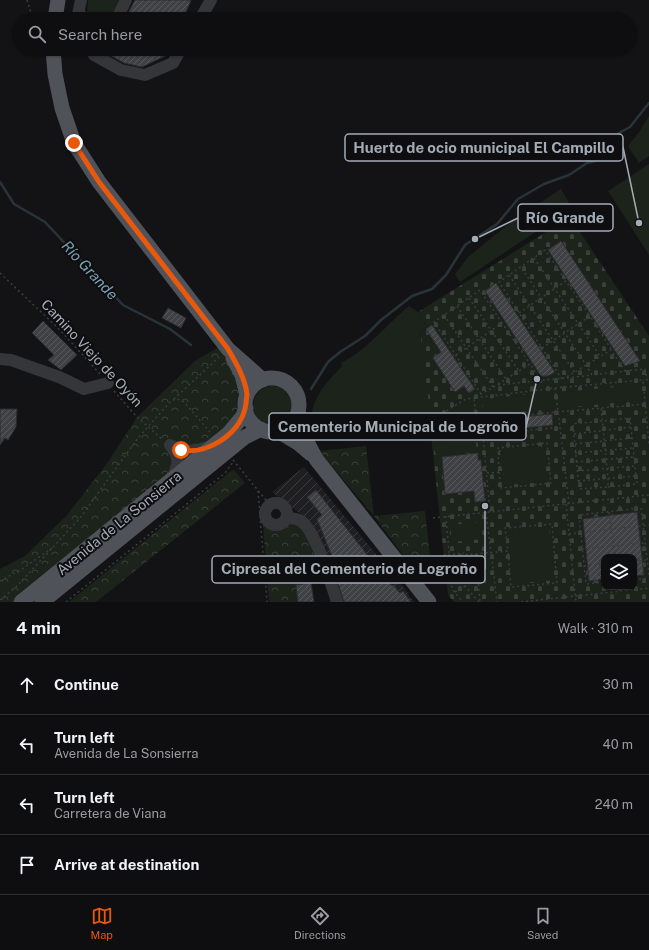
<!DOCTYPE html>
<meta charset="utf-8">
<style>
body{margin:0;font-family:"Public Sans",sans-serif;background:#171719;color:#f1f3f6}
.controls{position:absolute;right:12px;bottom:12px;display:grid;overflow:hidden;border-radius:8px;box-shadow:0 1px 3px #0004}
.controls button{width:36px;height:36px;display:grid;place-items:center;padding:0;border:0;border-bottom:1px solid #2e2e30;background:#0e0e10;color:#f1f3f6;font:20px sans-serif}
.stop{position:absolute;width:12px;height:12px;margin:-9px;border:3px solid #ea580c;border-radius:50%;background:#fff}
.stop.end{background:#ea580c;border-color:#fff;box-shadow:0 1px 4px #0008}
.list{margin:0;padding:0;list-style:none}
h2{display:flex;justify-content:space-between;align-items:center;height:52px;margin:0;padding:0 16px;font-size:17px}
h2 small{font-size:13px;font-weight:400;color:#9b9c9f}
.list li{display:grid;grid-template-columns:26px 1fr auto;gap:12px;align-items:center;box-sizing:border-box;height:60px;padding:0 16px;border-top:1px solid #2e2e30}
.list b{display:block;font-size:15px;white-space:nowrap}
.list p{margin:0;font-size:13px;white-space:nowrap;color:#9b9c9f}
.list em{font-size:13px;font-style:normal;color:#9b9c9f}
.icon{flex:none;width:22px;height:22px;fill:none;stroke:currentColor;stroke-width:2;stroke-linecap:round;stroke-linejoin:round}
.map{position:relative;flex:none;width:649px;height:602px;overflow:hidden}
.search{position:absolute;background:#0e0e10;box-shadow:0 1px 3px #0004;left:12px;right:12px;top:12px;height:44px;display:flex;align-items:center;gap:10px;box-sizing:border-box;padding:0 14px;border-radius:22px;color:#9b9c9f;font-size:15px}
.sheet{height:292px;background:#0e0e10}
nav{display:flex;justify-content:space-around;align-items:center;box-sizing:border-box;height:56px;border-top:1px solid #2e2e30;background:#0e0e10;font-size:11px;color:#9b9c9f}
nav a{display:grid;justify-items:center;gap:2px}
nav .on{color:#ea580c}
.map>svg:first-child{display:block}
</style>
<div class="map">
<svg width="649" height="602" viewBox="0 0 649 602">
<defs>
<pattern id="industrial-furrows" width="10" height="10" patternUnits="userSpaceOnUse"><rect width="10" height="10" fill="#1f1f22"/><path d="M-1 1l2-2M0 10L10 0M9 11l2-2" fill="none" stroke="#3c3d40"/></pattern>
<pattern id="forest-crowns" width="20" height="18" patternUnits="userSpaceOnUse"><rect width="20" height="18" fill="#1b231b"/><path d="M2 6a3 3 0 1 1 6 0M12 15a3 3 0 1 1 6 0" fill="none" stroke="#39403a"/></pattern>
<pattern id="cemetery-stones" width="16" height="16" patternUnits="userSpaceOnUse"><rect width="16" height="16" fill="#1b231b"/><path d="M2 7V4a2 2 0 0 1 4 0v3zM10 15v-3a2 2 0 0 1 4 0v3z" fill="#39403a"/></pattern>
<pattern id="building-hatch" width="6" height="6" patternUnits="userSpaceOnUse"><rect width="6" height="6" fill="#3f4145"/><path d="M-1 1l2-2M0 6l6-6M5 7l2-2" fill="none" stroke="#585a5e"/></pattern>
</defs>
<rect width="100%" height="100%" fill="#131315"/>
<path fill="url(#industrial-furrows)" d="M304 467 405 589 414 602H341L312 523 272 492Z"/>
<path fill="url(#forest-crowns)" d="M224 344 247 395 243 416 21 602H0V569L25 556 68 514 108 462 137 417 195 361Z
M366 446 374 516 425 511 432 575 419 577 374 516 319 451Z
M234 470 245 483 96 602H69L231 471Z
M291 523 297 524 305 532 324 581 296 585 298 602H269L263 524C276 530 279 527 291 523Z"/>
<path fill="url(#cemetery-stones)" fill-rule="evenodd" d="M570 217 649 336V602H454L448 595 420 331 427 327 418 312ZM604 557H634V587H604Z"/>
<path fill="#1b231b" d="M88 0H122L114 19H94L87 16Z
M649 116V156L639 163 628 146 639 132Z
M649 164V255L608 191Z
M561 189 572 208 460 282 455 274 468 257 515 219Z
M409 306 418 312 427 327 420 331 431 421 318 439C316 435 313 430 312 425 309 400 326 383 342 366L341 363C368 349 386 325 409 306Z
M638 385 641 389 642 400 563 408 560 403V394L562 392Z
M253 406a20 20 0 1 1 40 0a20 20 0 1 1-40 0Z
M548 392 552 396 553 409 480 415V413L483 411 482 402 485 399Z
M468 401 471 405 474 433 433 439 431 421Z
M475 437 477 452 436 457 434 443Z
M541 446 544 482 504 485 500 451Z
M481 522 483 539 452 542 450 525Z
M549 527 554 580 514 584 508 531Z"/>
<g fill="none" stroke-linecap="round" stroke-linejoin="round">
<path stroke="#283439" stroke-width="2.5" d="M0 182 14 204 45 222 123 305 170 329 191 345
M311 389 328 362 340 352 365 336 381 320 412 296 432 289 446 275 465 245 497 224 518 199 544 184 569 175 587 163 599 160 619 133 630 127 649 103"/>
</g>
<path fill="url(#building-hatch)" stroke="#2d2d31" d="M135 0H191L183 19H125Z
M104 49H169L167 55 142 67 124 63 104 52Z
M561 241 640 361 625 366 548 250Z
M496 283 555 372 548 376H541L485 291Z
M168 308 186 318 181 328 162 318Z
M43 321 77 355 61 370 48 360 54 355 32 333Z
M432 325 475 389 469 393 464 386 455 392 433 358 441 352 426 329Z
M0 409H17L16 427 8 440 5 438 0 445Z
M552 414 553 425 484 432 483 421Z
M478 453V460H481L485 501 475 502 474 491 445 494 442 457Z
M316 490 392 586 393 585 400 593 403 591 411 602H344L330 558 332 556 317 519 322 515 307 497Z
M637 512 644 575 634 576V557H604V579L589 581 583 519Z
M311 583 314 602H298L296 585Z"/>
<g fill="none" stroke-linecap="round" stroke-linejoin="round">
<path stroke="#3a3d41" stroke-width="1.5" stroke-dasharray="2 3" stroke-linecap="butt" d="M27 0 33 19
M534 258 600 356
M0 273 60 330 100 374
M509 275 575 373
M469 298 519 371
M457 306 506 379
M519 313 566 281 590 316
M444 315 493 387
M542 348 590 316 611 349
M456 355 502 323 530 364
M625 371 645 369 647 380H643
M567 378 592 375
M562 379 499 282 545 250 566 281
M498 384 530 364 541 381
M555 388 643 380 649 444
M114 391 137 417 162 439
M481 394 434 322 480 290 502 323
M476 397 497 385 565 378C580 369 596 359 611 350L625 371 592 375 586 365 521 267
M174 399 219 357
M557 412 646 404
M438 416 466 399 474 398
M505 417 507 433
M477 420 556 412
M574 434 631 427
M483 435 478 436 474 398 555 388 560 427
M575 444 632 438
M575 453 633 448
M233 460 270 505
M576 462 634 457
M577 471 635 466
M487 473 499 472 498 448 547 443 551 483 501 488 499 472
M578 481 636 476 630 418 573 424 579 489 608 487V479L601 408
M608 487 637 484 636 477
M258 491 267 602
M566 504 576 602
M486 512 497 602
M490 512 483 435 560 427 569 504
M609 512 615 557
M446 516 452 589 463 602
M433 518 649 495
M569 534 649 525
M582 549 644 543
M476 554 480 602
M448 555 463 553V554
M634 561 647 560
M584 566 604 564
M465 576 478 575
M634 580 649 578
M0 581 22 569 52 548
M604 582 586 584 579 515 641 508 649 575
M455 592 465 586
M0 600 16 587 80 518 138 438 171 401C176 398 179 399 184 402L210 432
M66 602 225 473 233 462
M479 602 465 586 463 555 508 551 505 528 552 524 557 583 511 587 508 551
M521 602 649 588"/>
<path stroke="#34363a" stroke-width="12" d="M81 0 78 14 87 19
M117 19 126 0
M200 19 211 0
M97 49 94 55 121 70 145 75 173 63 181 49
M0 359 11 360 59 377 84 389 108 383
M170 445C186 453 194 452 211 446
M170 445C181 459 178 464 172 479
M265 514a11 11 0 1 1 22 0a11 11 0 1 1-22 0Z
M287 518C292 518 296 518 301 521 316 531 331 584 337 602"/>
<path stroke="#4f5359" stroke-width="15" d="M55 19 58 0
M53 49 55 74 62 108 74 143 99 182 228 349 263 380
M233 358 242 375 247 395
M245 405a27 27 0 1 1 54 0a27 27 0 1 1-54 0Z
M295 419 316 459 429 602
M278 431 298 443 311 454
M21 602 229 433 243 416 246 408
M42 602 245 437 261 429"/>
</g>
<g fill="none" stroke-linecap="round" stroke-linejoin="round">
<path stroke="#ea580c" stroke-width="5" d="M74 143 99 182 228 349C236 363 245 378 247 394 247 397 246 400 246 403 243 432 209 455 181 450"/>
</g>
<g text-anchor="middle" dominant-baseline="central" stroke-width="4" stroke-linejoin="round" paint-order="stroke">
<g font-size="14" fill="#a3acb6" stroke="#0e0e10">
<text transform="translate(92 353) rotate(47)">Camino Viejo de Oyón</text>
<text transform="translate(119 523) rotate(-39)">Avenida de La Sonsierra</text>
</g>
<g font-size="15" font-style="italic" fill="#78a1b3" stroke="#0e0e10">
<text transform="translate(90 270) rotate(47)">Río Grande</text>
</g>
</g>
<path fill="none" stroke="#a3acb6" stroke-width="1.5" d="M639 223L623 147M475 239L518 218M537 379L526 427M485 506L485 569"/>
<g fill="#a3acb6" stroke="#0e0e10" stroke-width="1.5">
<circle cx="639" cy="223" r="4"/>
<circle cx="475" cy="239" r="4"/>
<circle cx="537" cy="379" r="4"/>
<circle cx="485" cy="506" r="4"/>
</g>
<g fill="#0e0e10" stroke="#a3acb6" stroke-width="1.5">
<rect x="345" y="134" width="278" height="27" rx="4"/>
<rect x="518" y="204" width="95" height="27" rx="4"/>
<rect x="269" y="413" width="257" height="27" rx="4"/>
<rect x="212" y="556" width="273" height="27" rx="4"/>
</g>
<g font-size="15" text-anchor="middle" font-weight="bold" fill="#a3acb6">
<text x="484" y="153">Huerto de ocio municipal El Campillo</text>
<text x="565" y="223">Río Grande</text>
<text x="398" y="432">Cementerio Municipal de Logroño</text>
<text x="349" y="574">Cipresal del Cementerio de Logroño</text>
</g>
</svg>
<div class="controls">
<button><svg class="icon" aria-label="layers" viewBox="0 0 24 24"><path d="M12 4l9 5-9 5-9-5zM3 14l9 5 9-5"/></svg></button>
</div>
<div class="stop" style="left:181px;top:450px"></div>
<div class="stop end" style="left:74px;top:143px"></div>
<div class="search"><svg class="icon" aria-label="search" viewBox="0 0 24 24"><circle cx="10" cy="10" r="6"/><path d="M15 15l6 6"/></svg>Search here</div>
</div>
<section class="sheet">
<h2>4 min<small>Walk · 310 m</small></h2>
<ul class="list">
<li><svg class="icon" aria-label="ahead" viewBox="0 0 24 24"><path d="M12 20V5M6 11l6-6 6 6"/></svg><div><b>Continue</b></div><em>30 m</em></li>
<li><svg class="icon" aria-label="left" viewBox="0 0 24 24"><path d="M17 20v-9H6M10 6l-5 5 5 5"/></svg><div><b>Turn left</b><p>Avenida de La Sonsierra</p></div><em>40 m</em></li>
<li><svg class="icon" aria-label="left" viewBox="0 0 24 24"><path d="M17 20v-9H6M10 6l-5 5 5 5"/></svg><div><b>Turn left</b><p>Carretera de Viana</p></div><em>240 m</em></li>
<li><svg class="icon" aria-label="arrive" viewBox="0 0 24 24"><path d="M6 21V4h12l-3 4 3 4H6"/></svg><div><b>Arrive at destination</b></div></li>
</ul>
</section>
<nav>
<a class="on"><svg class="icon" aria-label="map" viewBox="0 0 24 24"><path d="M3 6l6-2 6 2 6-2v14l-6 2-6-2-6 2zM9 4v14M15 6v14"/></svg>Map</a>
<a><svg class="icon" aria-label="directions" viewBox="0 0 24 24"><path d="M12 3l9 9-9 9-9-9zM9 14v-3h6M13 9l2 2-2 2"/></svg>Directions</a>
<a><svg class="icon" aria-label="saved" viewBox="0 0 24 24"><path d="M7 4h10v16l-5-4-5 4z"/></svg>Saved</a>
</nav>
